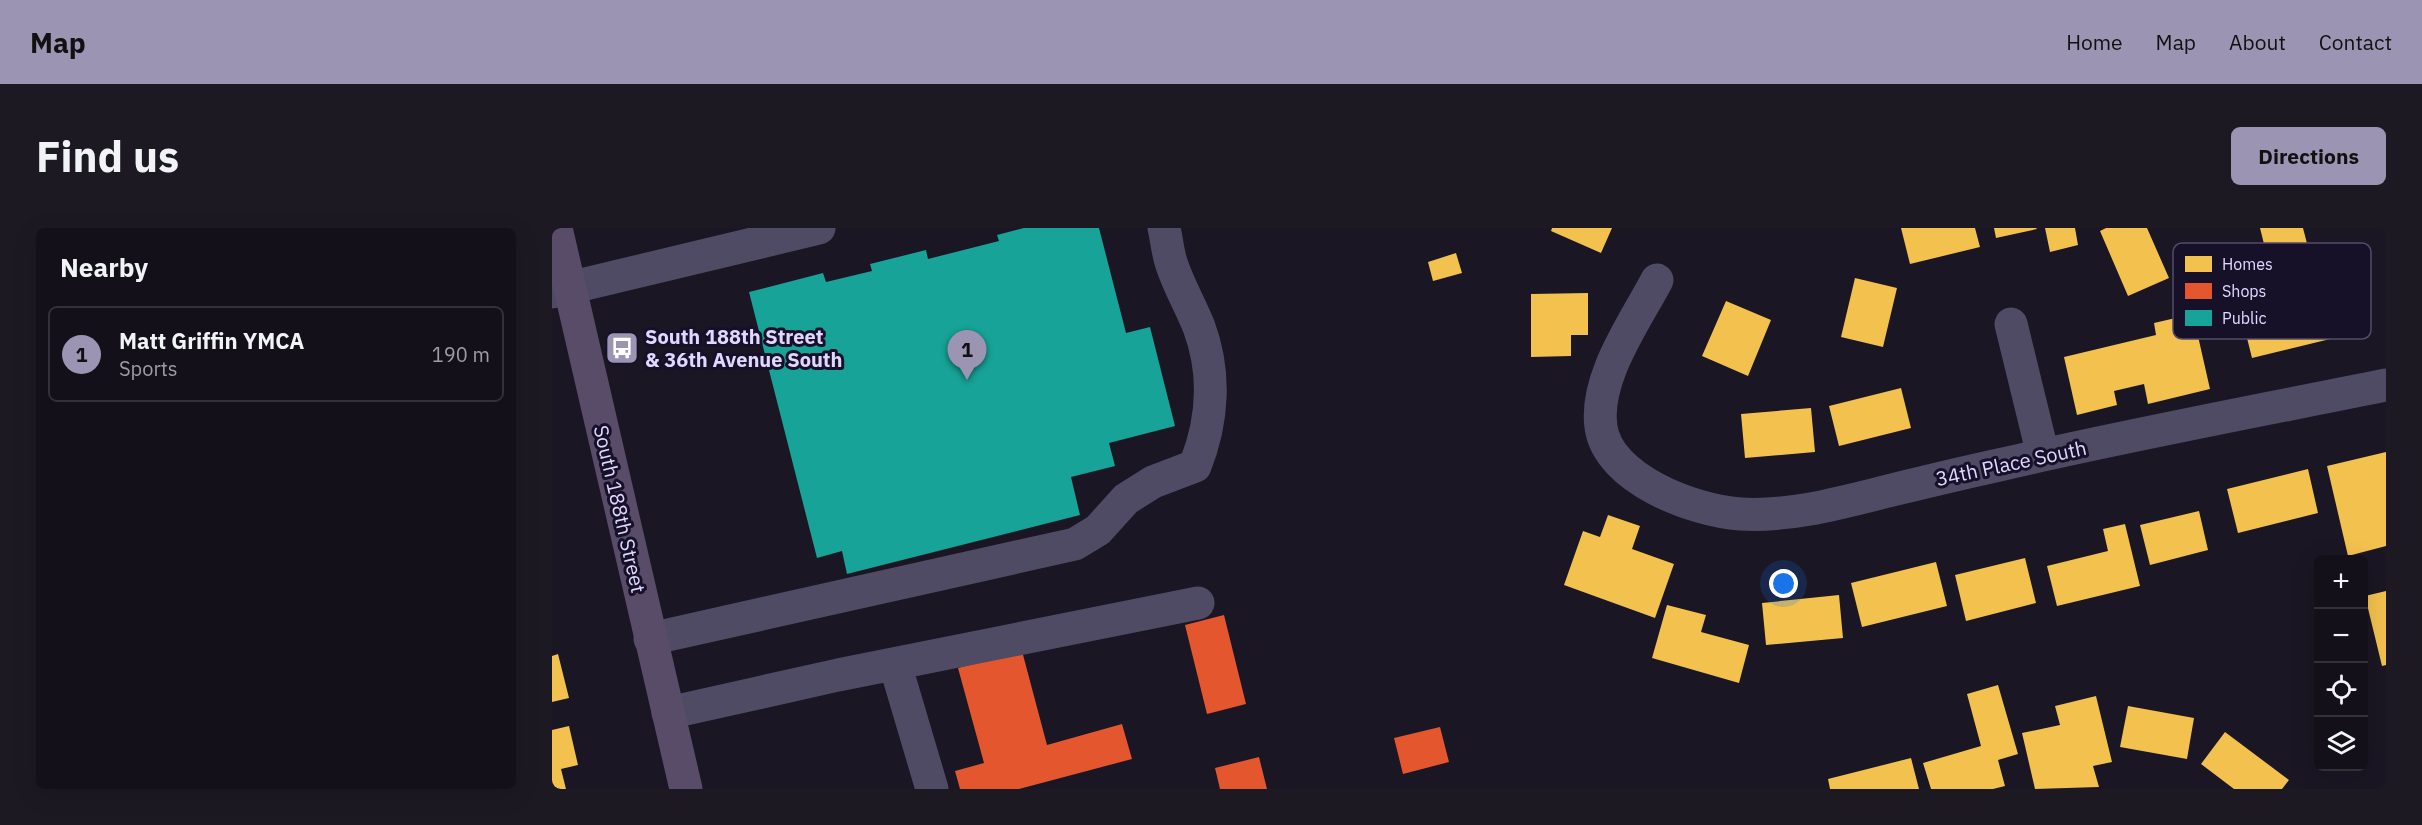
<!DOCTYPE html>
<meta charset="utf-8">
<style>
body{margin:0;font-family:"IBM Plex Sans",sans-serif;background:#1d1923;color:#f1f3f6}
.controls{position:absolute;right:18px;bottom:18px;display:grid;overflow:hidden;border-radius:9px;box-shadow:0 6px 24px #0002}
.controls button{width:54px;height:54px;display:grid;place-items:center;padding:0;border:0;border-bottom:2px solid #333039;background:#14101a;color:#f1f3f6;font:30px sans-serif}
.you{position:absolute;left:1232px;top:356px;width:21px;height:21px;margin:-15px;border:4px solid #fff;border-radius:50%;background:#1a73e8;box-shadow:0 0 0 9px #1a73e833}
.badge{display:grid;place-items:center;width:39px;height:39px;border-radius:50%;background:#9b94b2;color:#111;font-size:20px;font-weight:700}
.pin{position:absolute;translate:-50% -50px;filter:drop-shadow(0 2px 3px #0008)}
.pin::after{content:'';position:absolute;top:32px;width:21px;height:18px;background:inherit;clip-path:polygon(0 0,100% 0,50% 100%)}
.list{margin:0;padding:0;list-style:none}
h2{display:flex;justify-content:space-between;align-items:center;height:78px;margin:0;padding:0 24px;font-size:26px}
h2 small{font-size:20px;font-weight:400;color:#9d9da2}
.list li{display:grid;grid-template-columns:39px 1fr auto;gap:18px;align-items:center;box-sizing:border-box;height:96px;margin:0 12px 12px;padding:0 12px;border:2px solid #333039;border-radius:9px}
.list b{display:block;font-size:22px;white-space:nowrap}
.list p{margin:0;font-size:20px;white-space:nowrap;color:#9d9da2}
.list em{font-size:20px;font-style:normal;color:#9d9da2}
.icon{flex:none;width:33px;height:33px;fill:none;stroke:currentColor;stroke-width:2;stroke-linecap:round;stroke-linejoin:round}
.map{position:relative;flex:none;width:1834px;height:561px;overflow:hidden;border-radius:9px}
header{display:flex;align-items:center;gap:36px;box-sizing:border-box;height:84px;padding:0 30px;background:#9b94b2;color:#111}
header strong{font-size:28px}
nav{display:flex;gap:33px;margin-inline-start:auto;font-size:21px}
.intro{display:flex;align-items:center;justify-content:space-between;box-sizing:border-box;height:144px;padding:0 36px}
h1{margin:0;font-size:42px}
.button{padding:15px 27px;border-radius:9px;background:#9b94b2;color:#111;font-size:21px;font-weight:700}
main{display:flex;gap:36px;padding:0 36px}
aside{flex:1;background:#14101a;border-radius:9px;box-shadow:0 6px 24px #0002}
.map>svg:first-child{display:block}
</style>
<header>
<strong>Map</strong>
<nav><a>Home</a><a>Map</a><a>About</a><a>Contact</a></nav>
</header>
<div class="intro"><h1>Find us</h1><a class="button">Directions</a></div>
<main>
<aside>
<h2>Nearby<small></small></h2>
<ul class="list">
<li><span class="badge">1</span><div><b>Matt Griffin YMCA</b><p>Sports</p></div><em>190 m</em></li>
</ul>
</aside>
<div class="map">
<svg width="1834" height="561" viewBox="0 0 1834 561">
<rect width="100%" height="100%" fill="#1a1623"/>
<path fill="#f2c14e" d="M1000 0H1060L1049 25 999 3Z
M1349 0H1423L1428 19 1358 36Z
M1442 0H1484L1485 1 1444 10Z
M1493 0H1523L1526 17 1498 24Z
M1554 0H1595L1617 50 1576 68 1548 3Z
M1708 0H1751L1758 27 1703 41 1697 20 1712 16Z
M904 25 910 45 881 53 876 34Z
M1303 50 1345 60 1331 119 1289 109Z
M1799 55 1811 103 1700 130 1688 82Z
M1036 65V107H1019V128L979 129V66Z
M1174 73 1219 92 1196 148 1150 128Z
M1641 86 1658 161 1596 176 1592 156 1562 163 1565 177 1525 187 1512 129 1604 107 1602 95Z
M1349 160 1359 200 1287 218 1277 178Z
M1259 180 1263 224 1193 230 1189 186Z
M1834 224V318L1796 328 1775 238Z
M1756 241 1766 285 1686 305 1675 261Z
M1647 283 1656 322 1598 337 1588 297Z
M1056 287 1088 298 1080 321 1122 336 1103 390 1012 357 1031 303 1048 309Z
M1573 296 1588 358 1505 378 1495 338 1556 323 1551 301Z
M1473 330 1484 375 1414 393 1403 347Z
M1384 334 1395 378 1310 399 1299 355Z
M1834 363V437L1830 438 1813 368Z
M1287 367 1291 410 1214 417 1210 375Z
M1115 377 1154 387 1149 404 1197 417 1187 455 1100 430Z
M6 426 17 470 0 474V428Z
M1446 457 1466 526 1446 532 1453 558 1441 561H1379L1371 535 1429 518 1415 466Z
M1544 468 1560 534 1541 538 1547 559 1483 561 1470 505 1508 497 1503 478Z
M1576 478 1642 490 1635 531 1568 519Z
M17 498 26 537 9 541 14 561H0V502Z
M1673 504 1737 552 1730 561H1682L1649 536Z
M1359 530 1367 561H1278L1276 551Z"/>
<path fill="#e4572e" d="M672 387 694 476 655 486 633 397Z
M470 423 495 517 570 496 580 531 467 561H408L403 543 432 535 406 440Z
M888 499 897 534 851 546 842 510Z
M707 529 715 561H668L663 540Z"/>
<path fill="#17a398" d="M472 0H547L574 105 598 99 623 198 557 215 563 238 519 249 528 287 295 346 290 323 265 330 197 64 271 45 274 54 320 43 318 36 374 22 376 31 447 13 445 7Z"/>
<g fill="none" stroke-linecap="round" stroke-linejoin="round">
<path stroke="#4f4b64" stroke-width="33" d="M1105 52C1083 94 1042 150 1049 199 1056 251 1142 283 1188 286 1238 289 1288 275 1336 263 1373 254 1410 245 1447 237 1576 207 1705 183 1834 157
M0 64 267 0
M1459 96 1491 227
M98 411 523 316 546 302 574 271 601 254 643 238C661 193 664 145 647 99 639 79 628 60 621 40 616 28 615 13 612 0
M343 436 380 561
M116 485 286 447 646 375"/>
<path stroke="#594c69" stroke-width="33" d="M4 0 134 561"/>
</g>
<defs>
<g id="bus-square" transform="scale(1.725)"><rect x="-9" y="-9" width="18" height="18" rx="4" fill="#9b94b2" stroke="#171029"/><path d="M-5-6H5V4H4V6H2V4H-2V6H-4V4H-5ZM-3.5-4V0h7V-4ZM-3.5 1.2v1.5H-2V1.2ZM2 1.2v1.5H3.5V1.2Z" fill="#fff"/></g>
</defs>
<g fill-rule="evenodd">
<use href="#bus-square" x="70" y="120"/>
</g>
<g text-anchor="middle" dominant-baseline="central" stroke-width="6" stroke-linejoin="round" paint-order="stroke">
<g font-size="20" font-weight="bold" fill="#e0d8ff" stroke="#171029" text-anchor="start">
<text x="93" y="108">South 188th Street<tspan x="93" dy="23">&amp; 36th Avenue South</tspan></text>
</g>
<g font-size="20" fill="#e0d8ff" stroke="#171029">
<text transform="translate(1459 235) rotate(-12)">34th Place South</text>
<text transform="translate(68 281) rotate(77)">South 188th Street</text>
</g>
</g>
<rect x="1621" y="15" width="198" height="96" rx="9" fill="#171029" stroke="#534c69" stroke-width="1.5"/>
<rect x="1633" y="28" width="27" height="16" fill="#f2c14e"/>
<rect x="1633" y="55" width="27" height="16" fill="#e4572e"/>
<rect x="1633" y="82" width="27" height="16" fill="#17a398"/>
<g font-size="16" fill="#e0d8ff">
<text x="1670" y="42">Homes</text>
<text x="1670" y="69">Shops</text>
<text x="1670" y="96">Public</text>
</g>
</svg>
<div class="controls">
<button>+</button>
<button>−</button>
<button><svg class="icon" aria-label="locate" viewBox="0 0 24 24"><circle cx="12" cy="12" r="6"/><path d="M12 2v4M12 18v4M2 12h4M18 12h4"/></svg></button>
<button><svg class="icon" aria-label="layers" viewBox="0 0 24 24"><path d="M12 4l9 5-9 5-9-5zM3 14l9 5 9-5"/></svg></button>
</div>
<div class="you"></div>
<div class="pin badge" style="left:415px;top:152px">1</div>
</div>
</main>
